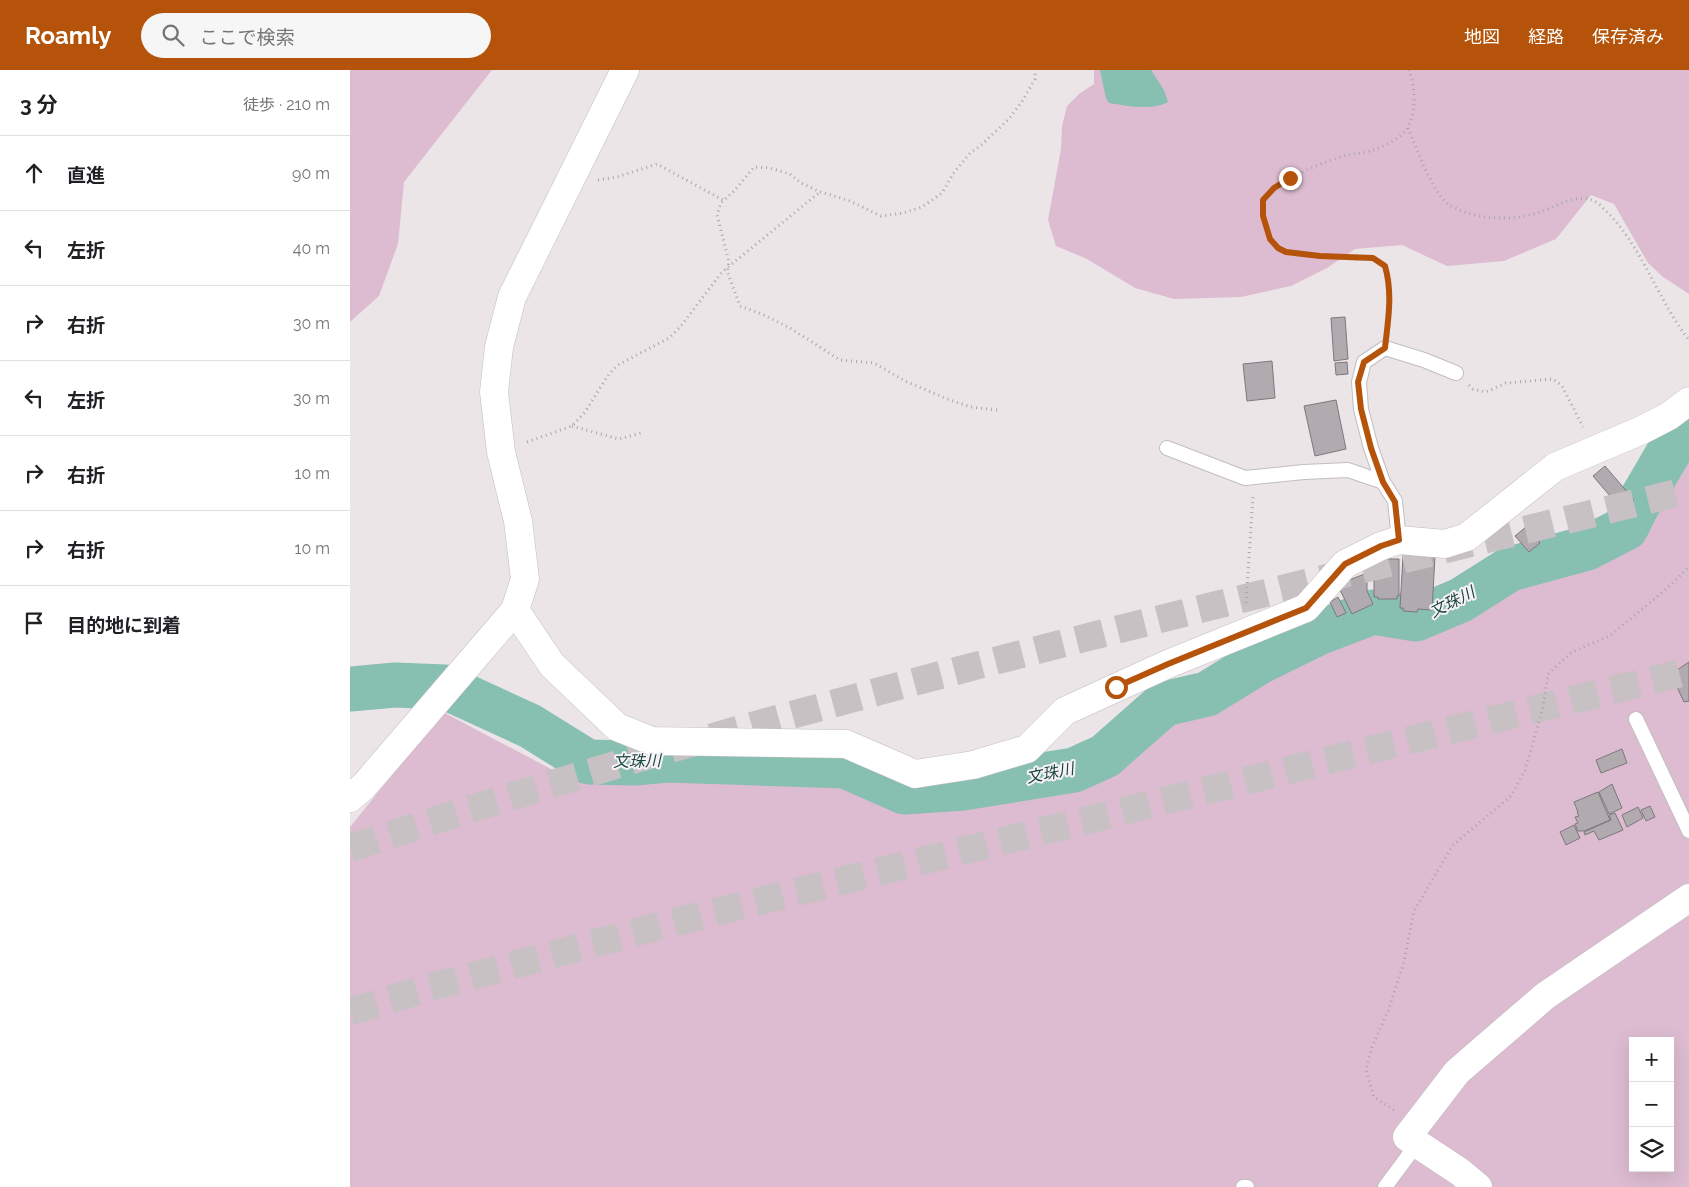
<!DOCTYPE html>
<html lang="ja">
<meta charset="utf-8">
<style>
body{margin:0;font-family:Raleway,"Noto Sans JP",sans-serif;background:#f6f6f6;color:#202124}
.controls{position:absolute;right:15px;bottom:15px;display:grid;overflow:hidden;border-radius:0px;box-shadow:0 5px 20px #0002}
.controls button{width:45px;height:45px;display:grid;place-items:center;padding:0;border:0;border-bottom:1px solid #e0e0e0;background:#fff;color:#202124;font:25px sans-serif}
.stop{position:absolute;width:15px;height:15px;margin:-11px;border:4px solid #b45309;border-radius:50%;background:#fff}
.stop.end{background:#b45309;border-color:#fff;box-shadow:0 1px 5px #0008}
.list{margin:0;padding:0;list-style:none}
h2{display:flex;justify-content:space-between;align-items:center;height:65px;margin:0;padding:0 20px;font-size:21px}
h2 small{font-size:16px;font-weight:400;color:#757577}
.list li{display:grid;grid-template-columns:32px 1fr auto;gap:15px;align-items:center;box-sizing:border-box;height:75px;padding:0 20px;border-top:1px solid #e0e0e0}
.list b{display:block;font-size:19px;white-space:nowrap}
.list em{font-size:16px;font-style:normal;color:#757577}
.icon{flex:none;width:28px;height:28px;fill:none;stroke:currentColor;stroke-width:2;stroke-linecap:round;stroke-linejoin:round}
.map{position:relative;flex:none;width:1339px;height:1117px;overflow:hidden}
header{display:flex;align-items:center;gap:30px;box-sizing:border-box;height:70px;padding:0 25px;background:#b45309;color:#fff}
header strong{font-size:24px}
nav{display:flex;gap:28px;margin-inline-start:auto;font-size:18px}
.search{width:350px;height:45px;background:#f6f6f6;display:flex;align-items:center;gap:12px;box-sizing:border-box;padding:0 18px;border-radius:28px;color:#757577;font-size:19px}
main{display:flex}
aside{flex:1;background:#fff}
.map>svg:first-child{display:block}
</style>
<header>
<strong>Roamly</strong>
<div class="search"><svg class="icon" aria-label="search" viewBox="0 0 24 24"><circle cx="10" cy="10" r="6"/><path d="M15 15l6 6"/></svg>ここで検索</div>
<nav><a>地図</a><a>経路</a><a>保存済み</a></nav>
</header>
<main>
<aside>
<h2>3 分<small>徒歩 · 210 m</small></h2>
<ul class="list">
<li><svg class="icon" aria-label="ahead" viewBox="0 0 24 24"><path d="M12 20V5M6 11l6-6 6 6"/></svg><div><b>直進</b></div><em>90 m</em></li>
<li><svg class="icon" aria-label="left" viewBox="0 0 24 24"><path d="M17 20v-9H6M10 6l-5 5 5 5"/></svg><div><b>左折</b></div><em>40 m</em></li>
<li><svg class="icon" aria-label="right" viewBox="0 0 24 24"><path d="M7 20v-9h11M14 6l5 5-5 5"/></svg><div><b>右折</b></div><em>30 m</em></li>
<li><svg class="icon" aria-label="left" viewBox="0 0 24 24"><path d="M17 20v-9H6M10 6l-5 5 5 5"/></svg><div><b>左折</b></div><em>30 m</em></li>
<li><svg class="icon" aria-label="right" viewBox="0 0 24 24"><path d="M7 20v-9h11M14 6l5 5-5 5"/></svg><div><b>右折</b></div><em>10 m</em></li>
<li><svg class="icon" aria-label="right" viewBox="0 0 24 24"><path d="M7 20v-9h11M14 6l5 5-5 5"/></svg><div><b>右折</b></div><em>10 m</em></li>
<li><svg class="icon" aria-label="arrive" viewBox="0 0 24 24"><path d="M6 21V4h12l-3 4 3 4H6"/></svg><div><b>目的地に到着</b></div></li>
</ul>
</aside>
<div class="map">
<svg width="1339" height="1117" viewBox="0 0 1339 1117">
<rect width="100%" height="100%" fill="#ebe5e8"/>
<path fill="#ddbcd1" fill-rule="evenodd" d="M0 0H142L54 112 48 174 29 226 0 252Z
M744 0H1339V224L1313 207 1298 193 1264 134 1241 125 1206 169 1154 191 1097 196 1052 175 1005 179 977 198 941 216 891 227 824 229 785 218 737 189 706 176 698 150 711 79 712 56 717 36 729 24 744 14Z
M1327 376 1339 379V1117H0V757L93 642 218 708 393 705 494 710 556 734 662 716 725 711 762 693 817 639 855 635 946 579 987 560 1025 549 1056 554 1074 549 1166 502 1240 480 1278 461ZM1283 971H1320V1098H1283Z"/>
<path fill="#87bfb0" d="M750 0H801L814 20 818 32C801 41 777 36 759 33L756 28Z"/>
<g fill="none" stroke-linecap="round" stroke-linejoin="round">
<path stroke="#87bfb0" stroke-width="45" d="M0 619 45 615 95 617 180 656 238 692 284 693 318 690 495 696 554 722 613 718 724 700 755 686 814 634 857 624 909 592 968 563 1023 542 1066 549 1111 530 1160 499 1237 478 1276 458 1286 438 1327 368 1339 370"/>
</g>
<path fill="#b1abaf" stroke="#7d787c" d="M995 247 998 289 984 291 981 248Z
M922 291 925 328 897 331 893 294Z
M997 292 998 304 986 305 985 293Z
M986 330 996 379 965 386 954 336Z
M1255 396 1284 430 1272 440 1243 406Z
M1177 456 1190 473 1179 482 1165 466Z
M1056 483 1085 486 1082 540 1068 539 1067 542 1053 541V538H1050L1053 486H1056Z
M1024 489H1049V526H1047V529H1028V527H1024Z
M1017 503V521L1023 534 1002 544 989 518 994 512Z
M988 527 996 543 987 547 980 532Z
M1339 592V631L1334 632 1321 604Z
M1272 679 1277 693 1251 703 1246 690Z
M1262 714 1272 738 1259 744 1249 722Z
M1248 722 1260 750 1234 761H1228L1225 754 1228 753 1225 747 1229 746 1227 742H1228L1224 732Z
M1300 736 1305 747 1296 751 1291 740Z
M1288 737 1293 748 1277 757 1272 745Z
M1265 743 1273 760 1249 770 1244 761 1235 765 1234 762 1261 750 1259 745Z
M1224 755 1230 768 1216 775 1210 762Z"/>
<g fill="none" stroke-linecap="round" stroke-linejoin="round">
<path stroke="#c7c1c4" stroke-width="28" stroke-dasharray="28 14" stroke-linecap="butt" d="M0 778C439 632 890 530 1339 420
M0 942 74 919 313 855 1339 601"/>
<g stroke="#c2bdc0" stroke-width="16">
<path id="service" d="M817 378 895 408 954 402 998 400 1033 412 1045 431 1049 470
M1033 412 1021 378 1011 339 1009 312 1014 292 1035 278 1074 290 1106 303
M1286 649 1339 761
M893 1117H897
M1035 1117 1067 1074"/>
</g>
<g stroke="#c2bdc0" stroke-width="29">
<path id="minor" d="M165 540 202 595 267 657 302 671 496 674 565 704 623 695 677 679 715 641 818 594 956 538 995 494 1031 476 1049 470 1095 474 1117 467 1205 397 1292 360 1319 346 1339 331
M1128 1117 1110 1102 1057 1067 1107 1002 1195 926 1339 828"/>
</g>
<g stroke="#c2bdc0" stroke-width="29">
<path id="tertiary" d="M0 728 14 716 165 540 175 509 168 451 151 382 144 322 149 277 162 227 275 0"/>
</g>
<path stroke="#aaa5a8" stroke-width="3" stroke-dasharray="1 4" stroke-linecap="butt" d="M1058 58C1067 79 1081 120 1099 135 1102 137 1106 138 1109 140 1137 151 1170 151 1198 139 1212 133 1230 123 1246 132 1250 134 1253 139 1257 142 1291 175 1309 232 1339 270
M248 110 267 107 307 94 373 130
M1037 260C1038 245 1046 208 1034 196 1026 187 1017 189 1006 189 990 188 975 187 960 185 952 184 944 184 937 182 915 176 913 148 913 130 934 107 964 96 993 86 1002 83 1012 84 1020 81 1032 77 1052 69 1058 57 1067 40 1065 17 1059 0
M1119 315 1123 319 1136 322 1156 313 1203 309 1212 316 1233 357
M647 340 621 337 600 330 555 311 524 293 490 290 440 258 412 244 390 236 377 201 379 192 376 180 367 145 371 133 385 120 404 97 420 98 440 104 451 113 468 121 500 131 531 146 553 143 572 137 592 123 603 104 620 83 630 76 659 49 673 30 685 9V0
M222 356 269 369 291 363
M177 372 222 356 235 342 259 304 268 295 319 268 331 256 372 202 470 122
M896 533 903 427
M1044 1040 1024 1027 1016 1000 1022 977 1038 941 1053 896 1064 841 1103 775 1161 726 1175 700 1193 637 1198 604 1222 582 1261 565 1314 521 1339 497"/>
<use href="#service" stroke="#fff" stroke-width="14"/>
<use href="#minor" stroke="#fff" stroke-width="28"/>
<use href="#tertiary" stroke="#fff" stroke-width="28"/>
</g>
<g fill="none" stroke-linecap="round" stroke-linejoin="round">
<path stroke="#b45309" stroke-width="6" d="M766 617 818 594 956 538 995 494 1031 476 1049 470 1045 432 1033 412 1021 378 1011 339 1008 312 1014 292 1035 278C1038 250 1043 224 1035 196L1023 188 970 186 936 182 928 178 920 169 913 146V130L924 118 940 108"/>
</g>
<g text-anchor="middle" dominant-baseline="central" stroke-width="4" stroke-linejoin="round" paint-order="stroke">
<g font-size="16" font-style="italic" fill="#18483e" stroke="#f8f2f6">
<text transform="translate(1102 532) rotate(-27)">文珠川</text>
<text transform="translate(287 691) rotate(-1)">文珠川</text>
<text transform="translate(700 703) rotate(-11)">文珠川</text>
</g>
</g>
</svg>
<div class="controls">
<button>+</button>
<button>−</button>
<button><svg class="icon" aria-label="layers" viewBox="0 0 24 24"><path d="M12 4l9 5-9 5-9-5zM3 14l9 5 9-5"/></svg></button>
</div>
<div class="stop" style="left:766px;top:617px"></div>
<div class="stop end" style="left:940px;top:108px"></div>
</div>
</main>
